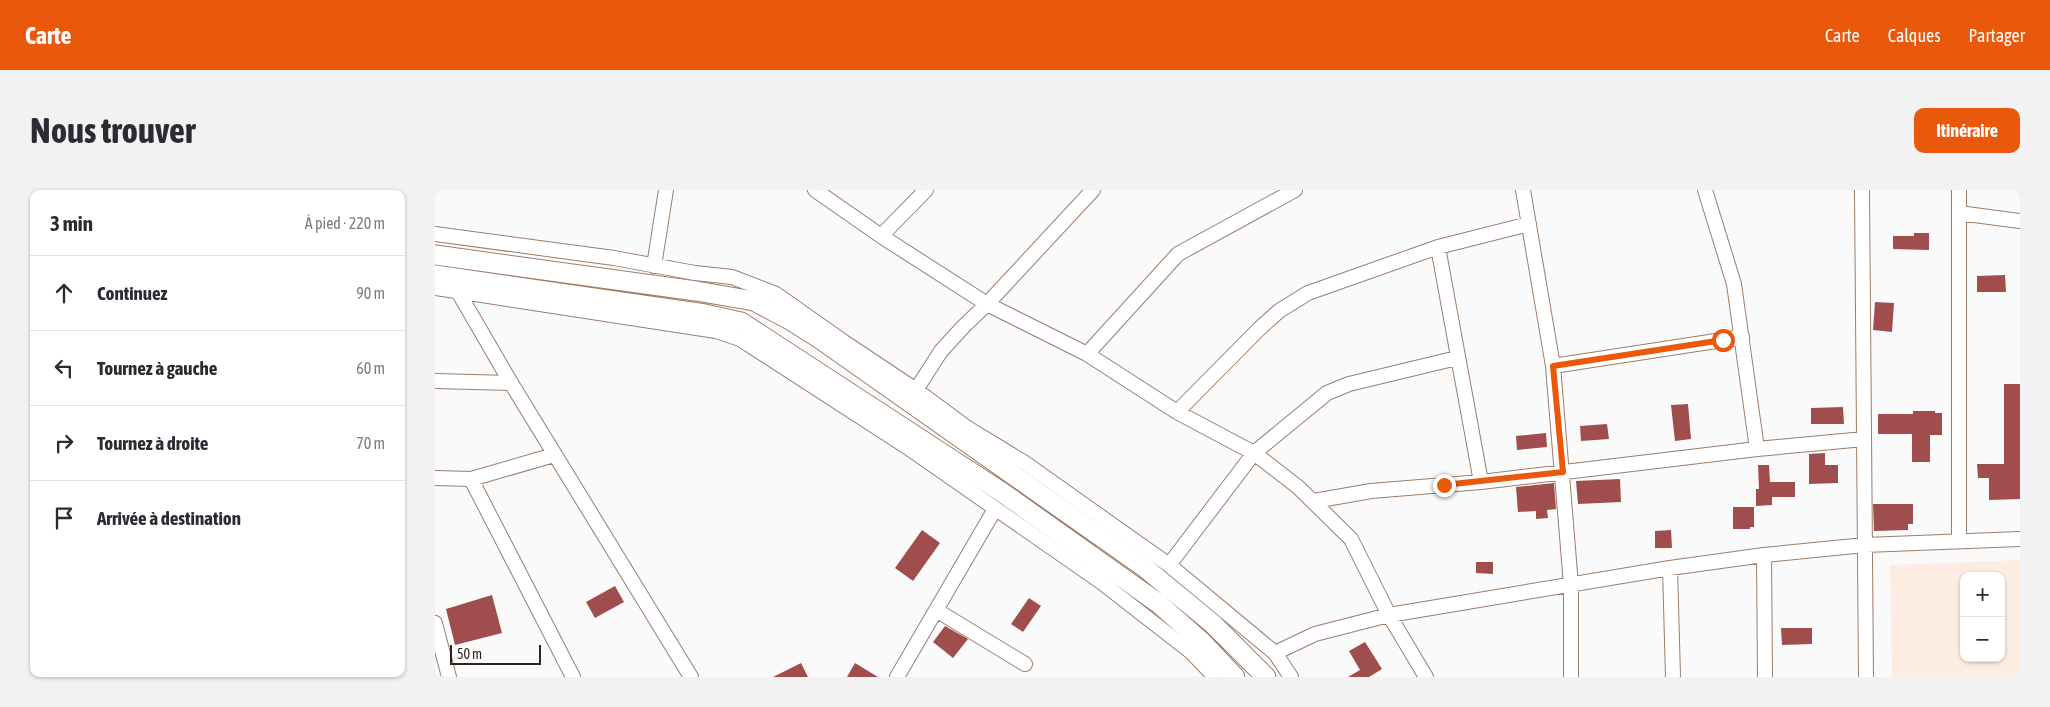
<!DOCTYPE html>
<html lang="fr">
<meta charset="utf-8">
<style>
body{margin:0;font-family:"Asap Condensed",sans-serif;background:#f2f2f3;color:#2b2b33}
.controls{position:absolute;right:15px;bottom:15px;display:grid;overflow:hidden;border-radius:10px;box-shadow:0 1px 4px #0004}
.controls button{width:45px;height:45px;display:grid;place-items:center;padding:0;border:0;border-bottom:1px solid #e1e1e2;background:#fff;color:#2b2b33;font:25px sans-serif}
.scale{position:absolute;left:15px;bottom:12px;width:91px;box-sizing:border-box;padding-left:5px;border:2px solid #31241c;border-top:0;font-size:14px;line-height:18px;white-space:nowrap;color:#31241c;-webkit-text-stroke:4px #fff;paint-order:stroke}
.stop{position:absolute;width:15px;height:15px;margin:-11px;border:4px solid #ea580c;border-radius:50%;background:#fff}
.stop.end{background:#ea580c;border-color:#fff;box-shadow:0 1px 5px #0008}
.list{margin:0;padding:0;list-style:none}
h2{display:flex;justify-content:space-between;align-items:center;height:65px;margin:0;padding:0 20px;font-size:21px}
h2 small{font-size:16px;font-weight:400;color:#7c7c81}
.list li{display:grid;grid-template-columns:32px 1fr auto;gap:15px;align-items:center;box-sizing:border-box;height:75px;padding:0 20px;border-top:1px solid #e1e1e2}
.list b{display:block;font-size:19px;white-space:nowrap}
.list em{font-size:16px;font-style:normal;color:#7c7c81}
.icon{flex:none;width:28px;height:28px;fill:none;stroke:currentColor;stroke-width:2;stroke-linecap:round;stroke-linejoin:round}
.map{position:relative;flex:none;width:1585px;height:487px;overflow:hidden;border-radius:10px}
header{display:flex;align-items:center;gap:30px;box-sizing:border-box;height:70px;padding:0 25px;background:#ea580c;color:#fff}
header strong{font-size:24px}
nav{display:flex;gap:28px;margin-inline-start:auto;font-size:18px}
.intro{display:flex;align-items:center;justify-content:space-between;box-sizing:border-box;height:120px;padding:0 30px}
h1{margin:0;font-size:35px}
.button{padding:12px 22px;border-radius:10px;background:#ea580c;color:#fff;font-size:18px;font-weight:700}
main{display:flex;gap:30px;padding:0 30px}
aside{flex:1;background:#fff;border-radius:10px;box-shadow:0 1px 4px #0004}
.map>svg:first-child{display:block}
</style>
<header>
<strong>Carte</strong>
<nav><a>Carte</a><a>Calques</a><a>Partager</a></nav>
</header>
<div class="intro"><h1>Nous trouver</h1><a class="button">Itinéraire</a></div>
<main>
<aside>
<h2>3 min<small>À pied · 220 m</small></h2>
<ul class="list">
<li><svg class="icon" aria-label="ahead" viewBox="0 0 24 24"><path d="M12 20V5M6 11l6-6 6 6"/></svg><div><b>Continuez</b></div><em>90 m</em></li>
<li><svg class="icon" aria-label="left" viewBox="0 0 24 24"><path d="M17 20v-9H6M10 6l-5 5 5 5"/></svg><div><b>Tournez à gauche</b></div><em>60 m</em></li>
<li><svg class="icon" aria-label="right" viewBox="0 0 24 24"><path d="M7 20v-9h11M14 6l5 5-5 5"/></svg><div><b>Tournez à droite</b></div><em>70 m</em></li>
<li><svg class="icon" aria-label="arrive" viewBox="0 0 24 24"><path d="M6 21V4h12l-3 4 3 4H6"/></svg><div><b>Arrivée à destination</b></div></li>
</ul>
</aside>
<div class="map">
<svg width="1585" height="487" viewBox="0 0 1585 487">
<rect width="100%" height="100%" fill="#fafafa"/>
<path fill="#fdece1" fill-rule="evenodd" d="M1585 370V487H1457L1455 375ZM1529 386H1566V468H1529Z"/>
<path fill="#9f4e4d" d="M1479 43H1494V60L1458 59V46H1479Z
M1570 85 1571 102H1542V86Z
M1440 112 1459 113 1457 142 1438 140Z
M1569 194H1585V309L1554 310V288H1543L1542 274H1569Z
M1253 214 1256 249 1240 251 1236 215Z
M1408 217 1409 234H1376V218Z
M1478 221H1500V223H1507V245H1495V272H1477V244H1443V224H1478Z
M1172 234 1174 249 1146 251 1145 236Z
M1111 243 1112 257 1082 260 1081 246Z
M1390 263V275H1403V293L1374 294V264Z
M1323 275H1334L1335 292H1360V307H1337V315L1321 316V299H1324Z
M1185 289 1186 312 1143 314 1141 291Z
M1119 293 1121 319 1112 320 1113 328 1101 329V321L1083 322 1081 297Z
M1438 314H1478V334H1473V340L1439 341Z
M1298 317H1319V337H1315V339H1298Z
M487 340 505 353 478 391 460 378Z
M1236 340 1237 358H1220V341Z
M1041 372H1058V384L1041 383Z
M180 396 189 412 160 428 151 412Z
M57 405 67 443 20 455 11 419Z
M594 408 606 416 588 442 576 434Z
M510 436 533 449 518 468 498 452Z
M1346 438H1377V454L1347 455Z
M930 452 947 479 934 487H913L925 480 914 461Z
M366 473 373 487H338Z
M420 473 443 487H412Z"/>
<g fill="none" stroke-linecap="round" stroke-linejoin="round">
<g stroke="#9c7d69" stroke-width="16">
<path id="street" d="M380 0 446 46 552 114 652 164 742 222 819 263 863 297 916 349 954 425 991 487
M1088 0 1118 176 1136 395V487
M1270 0 1299 94 1322 259
M1427 0 1431 487
M1524 0V351
M1524 23 1585 31
M0 44 179 68 260 83 297 87 341 104 409 152 481 200 531 237 590 273 734 375 840 463 856 487
M446 46 491 0
M1003 57 1046 292
M219 76 231 0
M0 98 281 141 305 149 472 257 666 392 756 462 780 487
M22 100 76 193 256 487
M652 164 743 64 860 0
M1118 176 1307 147
M0 191 76 193
M481 200 506 161 529 136 552 114 658 0
M742 222 824 139 844 121 873 103 1003 57 1094 34
M0 288 36 289 119 265
M36 289 138 487
M879 311 936 301 1046 292 1322 259 1429 249
M1329 365 1330 487
M734 375 819 263 892 203 914 194 1022 168
M1235 378 1238 487
M501 420 590 474
M0 433 14 487
M840 463 880 444 954 425 1235 378 1329 365 1430 355 1585 349
M462 487 560 319"/>
</g>
<g stroke="#9c7d69" stroke-width="21">
<path id="secondary" d="M0 65 261 101 319 111 355 130 385 149 709 377 778 434 831 487
M0 85 270 124 306 132 568 303 723 413 766 451 800 487"/>
</g>
<use href="#street" stroke="#fff" stroke-width="14"/>
<use href="#secondary" stroke="#fff" stroke-width="19"/>
</g>
<g fill="none" stroke-linecap="round" stroke-linejoin="round">
<path stroke="#ea580c" stroke-width="6" d="M1009 295 1128 282 1118 176 1288 150"/>
</g>
</svg>
<div class="controls">
<button>+</button>
<button>−</button>
</div>
<div class="scale">50 m</div>
<div class="stop" style="left:1288px;top:150px"></div>
<div class="stop end" style="left:1009px;top:295px"></div>
</div>
</main>
